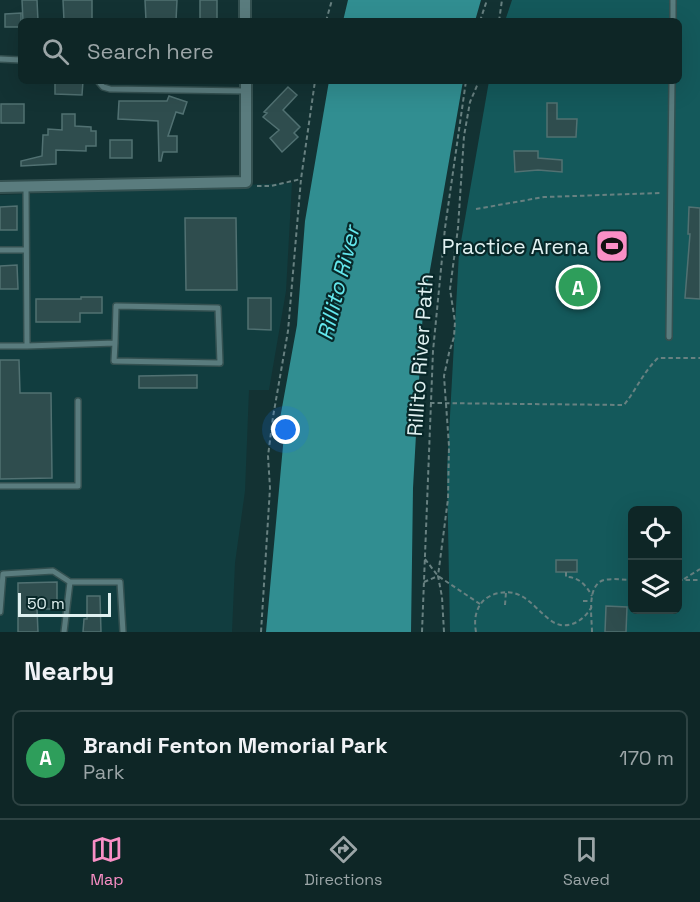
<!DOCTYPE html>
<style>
body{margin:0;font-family:"Space Grotesk",sans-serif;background:#172e2e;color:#f1f3f6}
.controls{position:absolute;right:18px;bottom:18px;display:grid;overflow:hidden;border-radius:9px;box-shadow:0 6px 24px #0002}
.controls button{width:54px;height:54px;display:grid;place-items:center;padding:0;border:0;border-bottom:2px solid #2e4343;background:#0e2626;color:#f1f3f6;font:30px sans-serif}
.scale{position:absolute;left:18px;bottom:15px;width:93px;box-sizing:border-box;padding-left:6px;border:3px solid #e0f1f1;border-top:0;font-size:16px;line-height:21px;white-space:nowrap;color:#e0f1f1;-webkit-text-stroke:4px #082829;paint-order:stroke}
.you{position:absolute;left:286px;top:430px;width:21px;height:21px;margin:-15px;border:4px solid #fff;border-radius:50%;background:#1a73e8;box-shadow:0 0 0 9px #1a73e833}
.badge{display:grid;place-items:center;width:39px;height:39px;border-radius:50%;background:#fa8fc6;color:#fff;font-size:20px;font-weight:700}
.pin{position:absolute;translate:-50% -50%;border:3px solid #fff;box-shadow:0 2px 6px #0006}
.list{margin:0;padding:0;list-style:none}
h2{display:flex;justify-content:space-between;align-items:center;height:78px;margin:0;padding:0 24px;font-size:26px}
h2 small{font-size:20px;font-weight:400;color:#9ba5a7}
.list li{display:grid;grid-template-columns:39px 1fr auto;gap:18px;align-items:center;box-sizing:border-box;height:96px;margin:0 12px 12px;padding:0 12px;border:2px solid #2e4343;border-radius:9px}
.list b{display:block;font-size:22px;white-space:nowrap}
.list p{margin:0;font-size:20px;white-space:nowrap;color:#9ba5a7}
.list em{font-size:20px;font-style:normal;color:#9ba5a7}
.icon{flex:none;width:33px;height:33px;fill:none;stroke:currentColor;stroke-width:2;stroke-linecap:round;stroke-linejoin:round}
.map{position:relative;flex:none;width:700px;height:632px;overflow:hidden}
.search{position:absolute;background:#0e2626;box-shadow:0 6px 24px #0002;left:18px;right:18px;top:18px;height:66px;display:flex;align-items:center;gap:15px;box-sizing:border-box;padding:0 21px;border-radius:9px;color:#9ba5a7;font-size:22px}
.sheet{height:186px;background:#0e2626}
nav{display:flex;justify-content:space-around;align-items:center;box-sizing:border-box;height:84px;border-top:2px solid #2e4343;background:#0e2626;font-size:16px;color:#9ba5a7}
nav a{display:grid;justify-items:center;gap:3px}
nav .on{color:#fa8fc6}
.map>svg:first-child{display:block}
</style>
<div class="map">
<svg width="700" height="632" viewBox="0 0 700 632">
<rect width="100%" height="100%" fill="#133233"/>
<path fill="#113d3f" d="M292 183 286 291 269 390H249L245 491 235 563 232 632H0V195Z"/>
<path fill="#14595b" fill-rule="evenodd" d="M512 0H700V632H450L447 470 459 253 489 81H679V21H505ZM632 511H678V610H632Z"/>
<path fill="#318e91" d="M348 0H481L475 21H343Z
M329 81H463L423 310 413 488 411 632H266L284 435 279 424 297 325 305 221Z"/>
<path fill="#2f4d4e" stroke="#517172" stroke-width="1.5" d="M22 0H37L38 21H23Z
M63 0H92V21H64Z
M145 0H177L176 21H146Z
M200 0H217V21H200Z
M21 13V27H5V14Z
M55 81H83L82 95 55 94Z
M288 87 297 95 283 110 300 127 294 133 298 137 282 152 270 138 279 130 263 117 267 113 264 112Z
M169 96 187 102 183 114 176 112 168 136H177V152H163L161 161H159L158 121 118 119 119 101H167Z
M547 103H557V119H577L576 137H547Z
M1 104H24V123H1Z
M62 114H75V126L91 127V131H96V146H86V151L56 150V164L21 166V161L42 156 43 135H48V129L62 130Z
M110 140H132V158H110Z
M514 151H538V158L562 160V172L538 170 515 172Z
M17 206V230H0V207Z
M689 207 700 208V299L685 298 690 234H688Z
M185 218H236L237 290H186Z
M17 265 18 289H0V266Z
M81 297H102V313H80V322H36V299H81Z
M248 298H271V330L248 329Z
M0 360H19L20 393H51L52 478 0 479Z
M197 375V388H139V376Z
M556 560H577V572H556Z
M57 582V609H37L38 632H18V583Z
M87 596H100L101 632H83L84 619H87Z
M606 606 627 607 626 632H605Z"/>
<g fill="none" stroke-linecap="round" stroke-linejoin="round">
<g stroke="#345151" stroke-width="8">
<path id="lane" d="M673 21V0
M0 59 21 60
M98 81 103 87 110 89 246 91
M0 250H26
M669 337 672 81
M0 346H27L26 187
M27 346 115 343 114 361 220 363 218 308 116 306 115 343
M0 486H78V401
M0 612 3 574 53 571 70 582H120L123 632
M64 632 70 582"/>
</g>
<g stroke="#345151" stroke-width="14">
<path id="street" d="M245 0V21
M0 187 246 182V81"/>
</g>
<path stroke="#688181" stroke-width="2" stroke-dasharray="4.5 3" stroke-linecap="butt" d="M326 21 332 0
M480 21 487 0
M499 21 502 0
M257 186H271L301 179
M476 209 544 197 662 193
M430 403 624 405C636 390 644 371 658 358H700
M425 559 438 576 480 604
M566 572V577C579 577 586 585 592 596
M684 579 700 569
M678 580H700
M424 582 438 576
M583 601H592
M505 605 506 592
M261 632 270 488 268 456 273 417 288 331 301 179 315 81
M422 632 433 351 445 228 466 81
M444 632 442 597 438 576 448 499 449 446 444 376 449 353 454 337 455 322 450 289 458 228 464 136 470 102 479 81
M476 632C474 621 475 610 483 601 487 597 493 594 499 593 523 588 533 607 550 620 565 632 584 622 592 606
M592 632C592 618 586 585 604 580 613 578 624 580 632 580"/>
<use href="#lane" stroke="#5a7c7e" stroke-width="5"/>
<use href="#street" stroke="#5a7c7e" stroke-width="10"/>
</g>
<defs>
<g id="stadium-square" transform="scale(1.725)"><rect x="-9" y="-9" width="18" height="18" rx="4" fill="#fa8fc6" stroke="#082829"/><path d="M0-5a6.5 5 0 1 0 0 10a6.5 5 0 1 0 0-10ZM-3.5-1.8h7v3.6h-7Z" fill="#111"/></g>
</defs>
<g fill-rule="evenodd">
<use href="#stadium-square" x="612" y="246"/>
</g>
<g text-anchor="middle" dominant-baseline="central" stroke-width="4.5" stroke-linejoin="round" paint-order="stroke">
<g font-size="21" fill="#e0f1f1" stroke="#082829" text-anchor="end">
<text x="589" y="246">Practice Arena</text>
</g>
<g font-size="21" fill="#e0f1f1" stroke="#082829">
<text transform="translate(420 355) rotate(-86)">Rillito River Path</text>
</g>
<g font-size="22" font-style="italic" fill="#64e8ee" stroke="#082829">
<text transform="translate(338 283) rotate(-76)">Rillito River</text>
</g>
</g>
</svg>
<div class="controls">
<button><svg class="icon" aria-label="locate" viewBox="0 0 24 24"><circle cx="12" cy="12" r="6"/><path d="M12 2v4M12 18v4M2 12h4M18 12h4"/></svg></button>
<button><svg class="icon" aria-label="layers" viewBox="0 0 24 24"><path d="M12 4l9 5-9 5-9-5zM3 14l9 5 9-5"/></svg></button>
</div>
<div class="scale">50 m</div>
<div class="you"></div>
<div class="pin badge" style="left:578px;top:287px;background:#2e9e5b">A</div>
<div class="search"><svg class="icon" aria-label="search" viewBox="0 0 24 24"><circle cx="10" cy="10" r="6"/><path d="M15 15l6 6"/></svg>Search here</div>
</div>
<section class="sheet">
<h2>Nearby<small></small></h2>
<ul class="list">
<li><span class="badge" style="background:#2e9e5b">A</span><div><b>Brandi Fenton Memorial Park</b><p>Park</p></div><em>170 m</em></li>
</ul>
</section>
<nav>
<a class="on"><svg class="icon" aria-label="map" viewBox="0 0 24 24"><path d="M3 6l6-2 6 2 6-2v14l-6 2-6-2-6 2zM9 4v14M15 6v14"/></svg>Map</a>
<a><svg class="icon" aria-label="directions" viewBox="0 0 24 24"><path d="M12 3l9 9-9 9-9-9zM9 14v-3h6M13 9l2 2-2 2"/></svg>Directions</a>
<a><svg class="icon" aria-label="saved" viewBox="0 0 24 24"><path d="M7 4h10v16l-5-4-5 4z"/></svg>Saved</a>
</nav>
